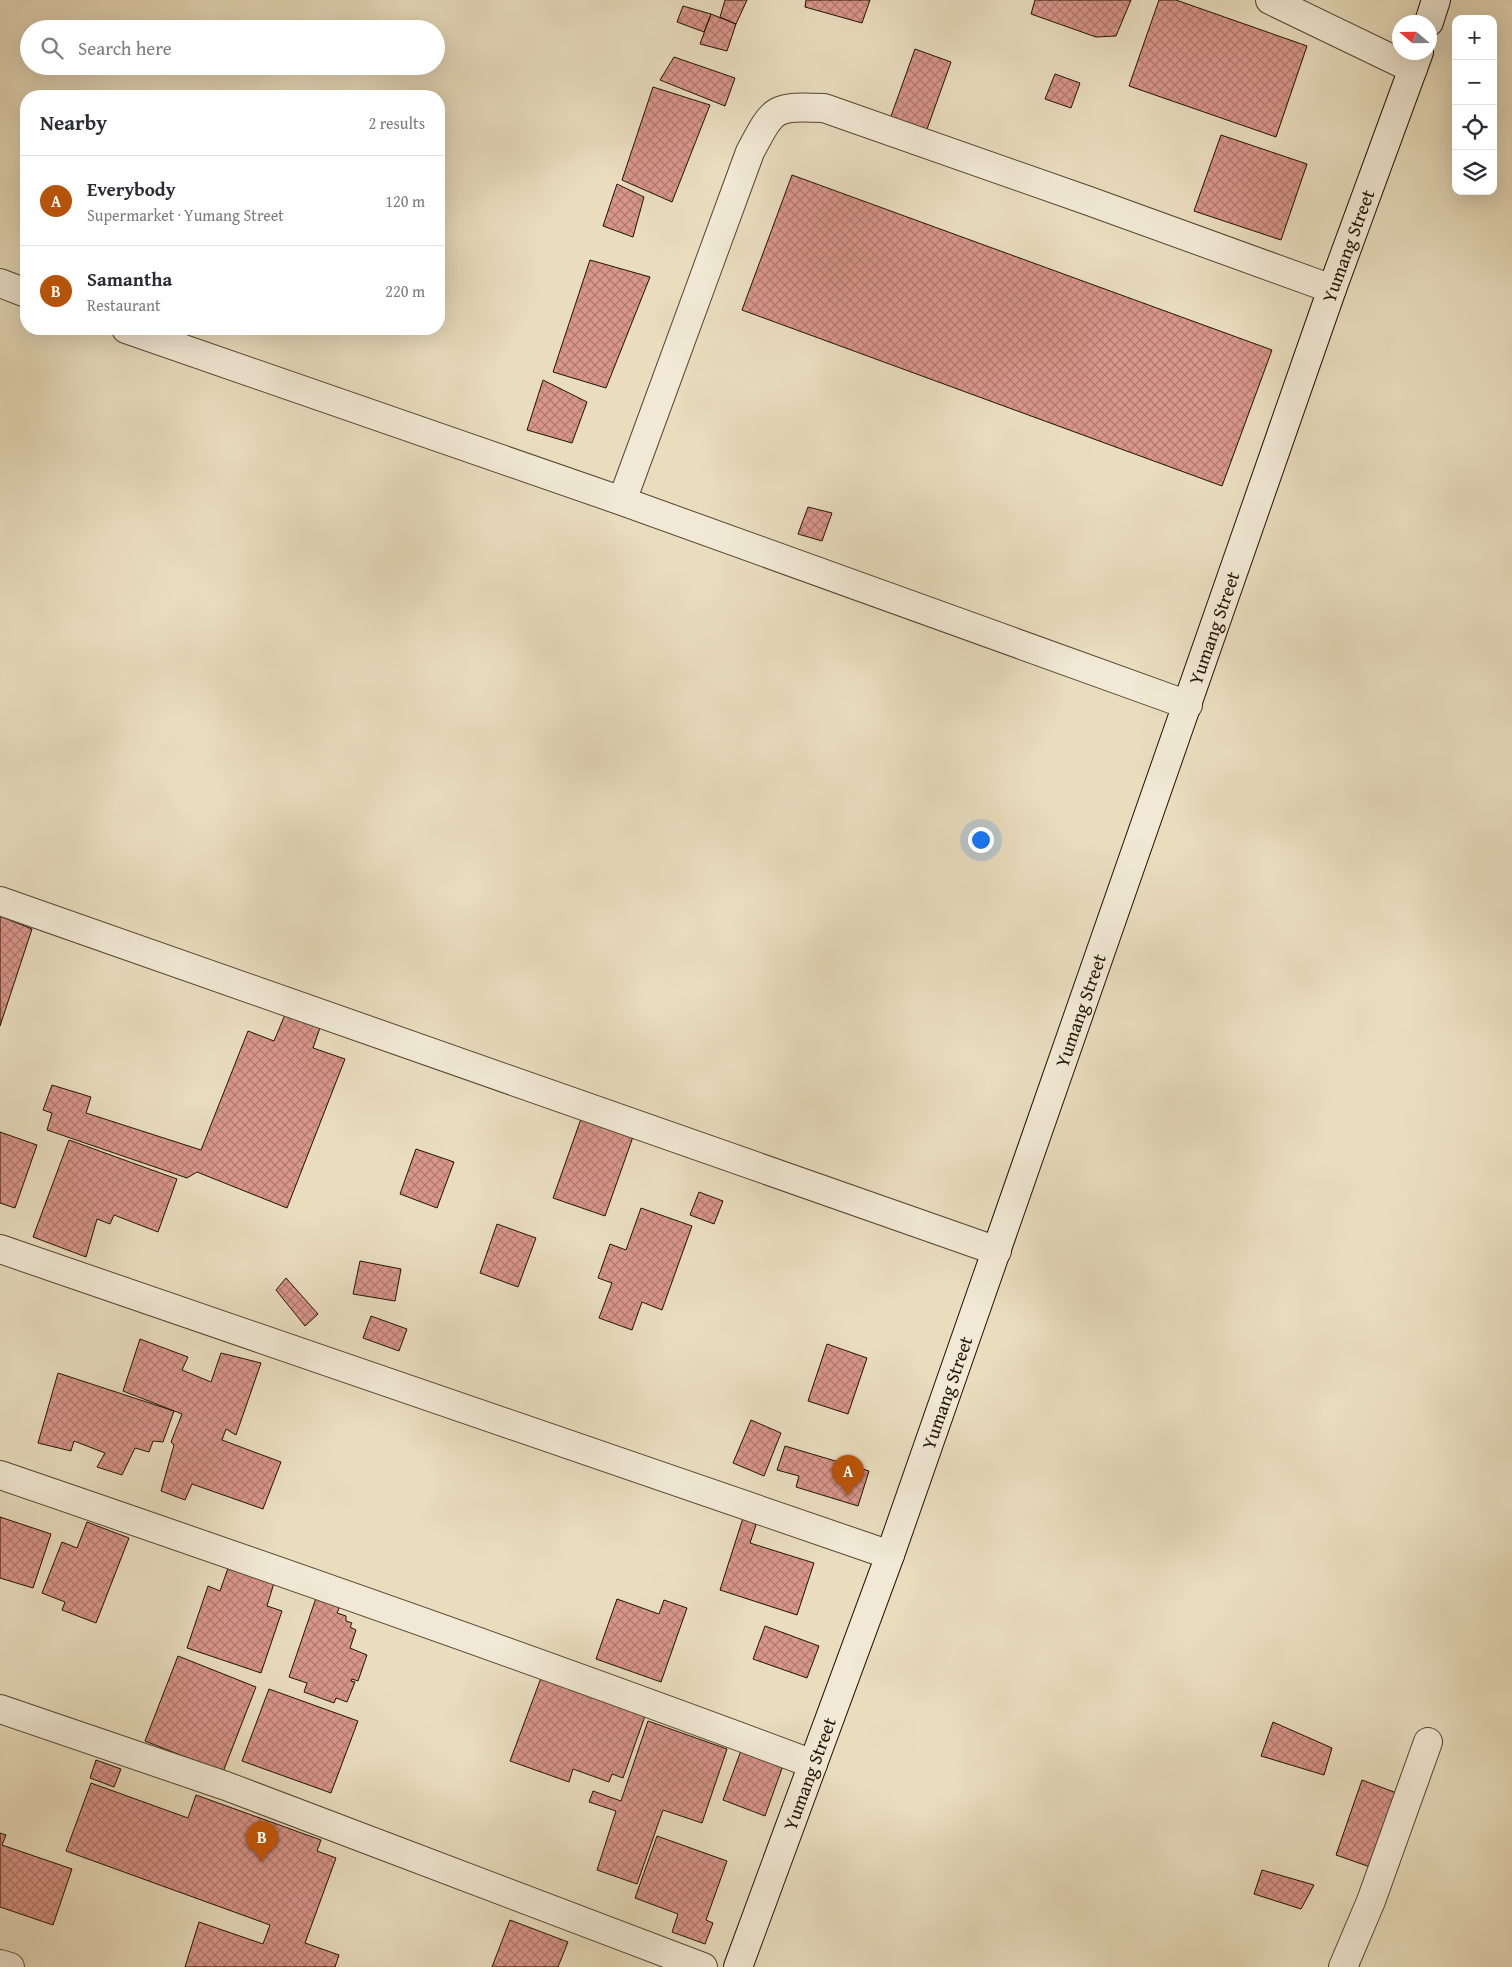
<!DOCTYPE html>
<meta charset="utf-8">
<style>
body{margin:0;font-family:"Gentium Book Plus",serif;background:#f2f2f3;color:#2b2b33}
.controls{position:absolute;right:15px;top:15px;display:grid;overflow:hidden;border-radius:10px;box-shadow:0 5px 20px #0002}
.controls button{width:45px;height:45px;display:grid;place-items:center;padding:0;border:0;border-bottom:1px solid #e1e1e2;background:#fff;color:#2b2b33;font:25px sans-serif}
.compass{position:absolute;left:1392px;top:15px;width:45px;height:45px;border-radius:50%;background:#fff;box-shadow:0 5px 20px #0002;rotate:290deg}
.you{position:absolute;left:980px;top:839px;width:18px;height:18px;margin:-12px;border:4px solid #fff;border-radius:50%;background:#1a73e8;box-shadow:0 0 0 8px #1a73e833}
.badge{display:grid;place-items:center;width:32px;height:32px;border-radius:50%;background:#b45309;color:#fff;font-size:16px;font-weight:700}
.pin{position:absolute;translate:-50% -41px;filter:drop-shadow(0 1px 2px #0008)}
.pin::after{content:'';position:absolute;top:26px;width:18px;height:15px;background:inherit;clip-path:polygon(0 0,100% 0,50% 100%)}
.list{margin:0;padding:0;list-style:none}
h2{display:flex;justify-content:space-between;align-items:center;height:65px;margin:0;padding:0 20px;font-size:21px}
h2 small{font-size:16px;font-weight:400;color:#7c7c81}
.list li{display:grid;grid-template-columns:32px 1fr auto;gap:15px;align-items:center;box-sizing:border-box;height:90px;padding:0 20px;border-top:1px solid #e1e1e2}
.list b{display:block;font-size:19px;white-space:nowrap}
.list p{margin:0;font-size:16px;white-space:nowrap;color:#7c7c81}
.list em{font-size:16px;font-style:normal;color:#7c7c81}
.icon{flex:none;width:28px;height:28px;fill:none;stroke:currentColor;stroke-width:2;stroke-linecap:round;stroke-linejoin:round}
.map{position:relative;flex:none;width:1512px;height:1967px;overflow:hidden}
.search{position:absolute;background:#fff;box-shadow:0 5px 20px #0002;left:20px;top:20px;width:425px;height:55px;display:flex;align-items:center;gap:12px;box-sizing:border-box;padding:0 18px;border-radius:28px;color:#7c7c81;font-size:19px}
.panel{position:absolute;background:#fff;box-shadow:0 5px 20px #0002;left:20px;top:90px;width:425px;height:245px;border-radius:20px}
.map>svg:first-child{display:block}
</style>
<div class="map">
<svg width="1512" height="1967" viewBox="0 0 1512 1967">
<defs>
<pattern id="building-cross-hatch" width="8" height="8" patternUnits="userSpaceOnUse" patternTransform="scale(1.25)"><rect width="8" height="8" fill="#d9968b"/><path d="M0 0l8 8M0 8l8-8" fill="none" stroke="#b0796f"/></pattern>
</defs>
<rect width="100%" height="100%" fill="#e9ddbe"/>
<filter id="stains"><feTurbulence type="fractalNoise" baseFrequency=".004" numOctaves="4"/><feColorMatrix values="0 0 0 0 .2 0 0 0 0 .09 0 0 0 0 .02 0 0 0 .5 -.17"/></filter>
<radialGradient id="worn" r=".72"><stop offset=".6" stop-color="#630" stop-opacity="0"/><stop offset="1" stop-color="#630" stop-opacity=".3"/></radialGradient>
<path fill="url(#building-cross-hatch)" stroke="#221301" d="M725 0H747L736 24 720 17Z
M806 0H870L862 23 805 7Z
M1035 0H1131L1116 36 1096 37 1031 14Z
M1159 0H1176L1307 46 1276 137 1129 86Z
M683 6 711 14 704 32 677 22Z
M711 14 736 24 727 51 700 44Z
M915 49 951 62 926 132 890 119Z
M674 57 735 78 725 106 660 80Z
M1055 74 1080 83 1071 108 1045 99Z
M653 87 710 105 672 202 622 180Z
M1221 135 1307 164 1281 240 1194 211Z
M792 175 1272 350 1222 486 742 310Z
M617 184 644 197 633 237 603 226Z
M590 260 650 277 606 388 553 372Z
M543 380 587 402 572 443 527 430Z
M808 507 832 513 822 541 798 534Z
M0 916 32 929 0 1026Z
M289 1005 323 1019 313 1048 345 1059 287 1208 197 1172 187 1178 47 1130 52 1113 43 1110 52 1085 91 1097 86 1113 201 1150 248 1031 274 1041Z
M582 1116 634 1134 605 1216 553 1198Z
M0 1132 37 1145 15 1208 0 1203Z
M69 1140 177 1179 158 1232 114 1215 110 1224 97 1219 86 1257 33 1237Z
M416 1149 454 1162 437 1208 400 1194Z
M699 1192 723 1201 714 1224 690 1215Z
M641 1208 692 1226 662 1310 642 1302 632 1330 599 1318 612 1283 598 1278 610 1244 626 1250Z
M497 1224 536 1238 518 1287 480 1273Z
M360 1261 401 1269 395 1301 353 1294Z
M286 1278 318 1314 305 1326 276 1290Z
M371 1316 407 1329 399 1351 363 1338Z
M140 1339 188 1357 182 1370 211 1382 221 1353 261 1363 236 1435 226 1429 222 1440 281 1462 263 1509 192 1484 185 1500 161 1491 174 1445 171 1442 182 1414 123 1391Z
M827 1344 867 1358 848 1414 808 1401Z
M58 1373 174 1411 163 1442 153 1441 149 1452 135 1448 122 1475 97 1467 105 1453 74 1441 71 1451 38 1443Z
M751 1420 781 1433 764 1476 733 1463Z
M785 1446 869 1471 858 1506 796 1487 799 1476 777 1470Z
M0 1517 51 1534 33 1588 0 1578Z
M743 1518 757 1522 750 1543 814 1563 797 1615 720 1590Z
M87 1522 129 1538 96 1623 62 1610 65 1602 42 1593 62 1542 77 1548Z
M228 1568 274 1583 267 1606 282 1611 261 1673 187 1648 208 1586 220 1591Z
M316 1598 340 1606 337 1613 346 1616V1621L352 1623 350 1627 356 1630 350 1648 367 1655 358 1681 352 1679 351 1681 355 1682 347 1702 336 1698 334 1703 304 1692 307 1683 289 1677Z
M617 1599 659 1614 664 1600 687 1608 661 1682 596 1659Z
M765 1626 819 1646 807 1678 753 1659Z
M178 1656 256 1687 223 1772 145 1741Z
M541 1678 645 1716 623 1778 612 1774 609 1782 573 1769 569 1782 510 1761Z
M269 1689 358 1721 331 1793 242 1761Z
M648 1721 727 1749 702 1823 663 1810 637 1884 597 1870 616 1811 589 1802 593 1791 621 1801Z
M1273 1722 1332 1748 1324 1775 1261 1756Z
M743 1745 785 1760 765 1816 723 1800Z
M96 1760 121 1769 114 1787 90 1778Z
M1362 1780 1402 1795 1373 1868 1336 1855Z
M91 1783 188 1818 196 1795 321 1840 317 1851 336 1858 305 1943 339 1955 335 1967H185L199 1922 263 1944 270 1925 66 1851Z
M0 1833 6 1835 2 1845 72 1869 53 1925 0 1907Z
M657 1836 727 1861 706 1920 713 1923 705 1944 672 1932 678 1914 635 1898Z
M1262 1870 1314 1885 1301 1909 1254 1894Z
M510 1920 568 1942 558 1967H492Z"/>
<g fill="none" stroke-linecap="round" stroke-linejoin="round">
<g stroke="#544630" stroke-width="30">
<path id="street" d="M1270 0 1413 69
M0 283 26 293
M126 329 622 501 1188 705
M622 501 750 152C774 107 773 106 824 108L1089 201 1332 289
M0 901 997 1251
M0 1249 890 1555
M0 1475C272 1568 544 1663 813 1764
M0 1709 226 1786 703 1967
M0 1964 10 1967
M1343 1967 1371 1901 1428 1742"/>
</g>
<g stroke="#221301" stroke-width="30">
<g id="secondary">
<path d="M1429 22 1436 0"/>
<path id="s1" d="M738 1967 890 1555 1332 289 1419 52"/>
</g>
</g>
<use href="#street" stroke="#f1e9d5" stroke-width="28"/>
<use href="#secondary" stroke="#f1e9d5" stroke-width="28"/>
</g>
<g text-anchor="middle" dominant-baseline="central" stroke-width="4.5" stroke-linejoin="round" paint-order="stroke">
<g font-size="19" fill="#221301" stroke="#f1e9d5">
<text stroke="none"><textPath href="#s1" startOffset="1826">Yumang Street</textPath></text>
<text stroke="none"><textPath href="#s1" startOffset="1421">Yumang Street</textPath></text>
<text stroke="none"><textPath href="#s1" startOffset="1016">Yumang Street</textPath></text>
<text stroke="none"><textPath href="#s1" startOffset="611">Yumang Street</textPath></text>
<text stroke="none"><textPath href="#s1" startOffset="206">Yumang Street</textPath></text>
</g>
</g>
<rect width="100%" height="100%" filter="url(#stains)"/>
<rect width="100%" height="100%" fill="url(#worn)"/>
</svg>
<div class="controls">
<button>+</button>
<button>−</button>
<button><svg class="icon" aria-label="locate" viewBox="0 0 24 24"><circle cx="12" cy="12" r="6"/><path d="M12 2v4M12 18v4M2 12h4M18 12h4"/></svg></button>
<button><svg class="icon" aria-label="layers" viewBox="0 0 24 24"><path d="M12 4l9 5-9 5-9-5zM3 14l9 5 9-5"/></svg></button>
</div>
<svg class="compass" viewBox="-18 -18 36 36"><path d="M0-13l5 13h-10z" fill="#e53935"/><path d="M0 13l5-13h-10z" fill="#7c7c81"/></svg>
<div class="you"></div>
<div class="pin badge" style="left:848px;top:1496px">A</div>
<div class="pin badge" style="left:262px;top:1862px">B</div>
<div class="search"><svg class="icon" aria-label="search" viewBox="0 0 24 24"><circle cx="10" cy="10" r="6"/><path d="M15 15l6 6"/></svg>Search here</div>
<section class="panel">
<h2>Nearby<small>2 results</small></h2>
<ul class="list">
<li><span class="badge">A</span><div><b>Everybody</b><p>Supermarket · Yumang Street</p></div><em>120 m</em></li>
<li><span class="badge">B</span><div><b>Samantha</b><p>Restaurant</p></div><em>220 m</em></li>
</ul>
</section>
</div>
